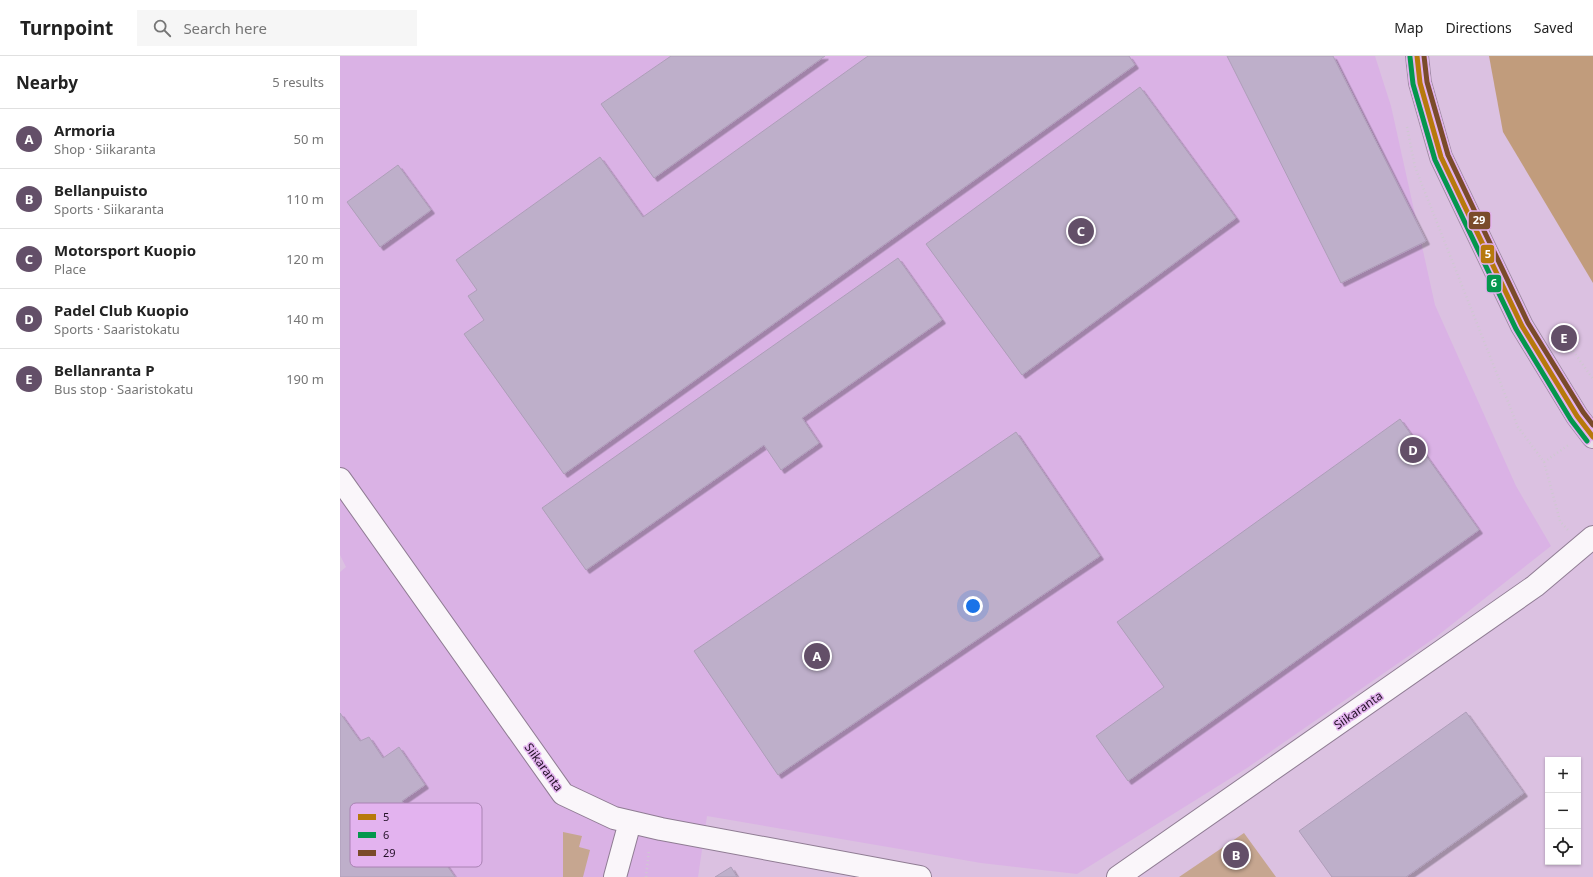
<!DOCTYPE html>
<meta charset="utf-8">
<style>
body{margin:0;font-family:"Noto Sans",sans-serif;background:#f6f6f6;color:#222}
.controls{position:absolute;right:12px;bottom:12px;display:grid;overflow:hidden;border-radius:0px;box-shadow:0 1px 3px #0004}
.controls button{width:36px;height:36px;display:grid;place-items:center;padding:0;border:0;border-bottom:1px solid #e0e0e0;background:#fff;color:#222;font:20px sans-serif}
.you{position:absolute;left:633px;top:550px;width:14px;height:14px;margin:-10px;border:3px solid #fff;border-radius:50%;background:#1a73e8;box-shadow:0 0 0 6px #1a73e833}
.badge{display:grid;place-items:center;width:26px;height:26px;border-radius:50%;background:#634f68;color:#fff;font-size:13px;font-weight:700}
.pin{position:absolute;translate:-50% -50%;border:2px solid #fff;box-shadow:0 1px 4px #0006}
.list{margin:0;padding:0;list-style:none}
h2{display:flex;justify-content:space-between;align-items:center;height:52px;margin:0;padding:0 16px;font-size:17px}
h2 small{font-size:13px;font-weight:400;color:#767676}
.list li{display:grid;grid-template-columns:26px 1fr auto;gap:12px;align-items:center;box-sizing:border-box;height:60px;padding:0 16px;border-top:1px solid #e0e0e0}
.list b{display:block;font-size:15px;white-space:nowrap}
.list p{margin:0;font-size:13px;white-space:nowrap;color:#767676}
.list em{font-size:13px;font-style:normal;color:#767676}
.icon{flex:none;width:22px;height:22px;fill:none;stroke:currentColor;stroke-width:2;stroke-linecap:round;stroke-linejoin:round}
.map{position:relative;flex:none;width:1253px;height:821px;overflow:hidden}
header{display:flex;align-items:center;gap:24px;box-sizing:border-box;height:56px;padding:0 20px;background:#fff;border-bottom:1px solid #e0e0e0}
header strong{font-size:19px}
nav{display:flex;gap:22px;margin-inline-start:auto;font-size:14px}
.search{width:280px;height:36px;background:#f6f6f6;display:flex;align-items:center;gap:10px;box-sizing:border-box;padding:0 14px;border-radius:0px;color:#767676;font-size:15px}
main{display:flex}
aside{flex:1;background:#fff}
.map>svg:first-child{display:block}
</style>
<header>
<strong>Turnpoint</strong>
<div class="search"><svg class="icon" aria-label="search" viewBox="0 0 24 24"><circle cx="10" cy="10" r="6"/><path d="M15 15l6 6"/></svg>Search here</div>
<nav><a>Map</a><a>Directions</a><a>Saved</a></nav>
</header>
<main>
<aside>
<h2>Nearby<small>5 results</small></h2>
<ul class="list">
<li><span class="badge">A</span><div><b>Armoria</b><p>Shop · Siikaranta</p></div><em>50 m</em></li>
<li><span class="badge">B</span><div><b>Bellanpuisto</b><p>Sports · Siikaranta</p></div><em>110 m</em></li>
<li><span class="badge">C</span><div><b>Motorsport Kuopio</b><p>Place</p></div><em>120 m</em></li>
<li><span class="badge">D</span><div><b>Padel Club Kuopio</b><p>Sports · Saaristokatu</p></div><em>140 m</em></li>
<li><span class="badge">E</span><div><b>Bellanranta P</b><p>Bus stop · Saaristokatu</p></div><em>190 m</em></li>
</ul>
</aside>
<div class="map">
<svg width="1253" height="821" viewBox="0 0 1253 821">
<defs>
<filter id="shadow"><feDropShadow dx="3.5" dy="3.5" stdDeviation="0" flood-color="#0004"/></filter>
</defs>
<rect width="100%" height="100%" fill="#dbc1e1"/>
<path fill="#dab2e5" d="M0 0H1035L1051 50 1095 249 1176 430 1211 490 1096 581 907 712 737 818 641 807 589 798 367 760 358 821H0V516L6 511 0 499Z"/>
<path fill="#c6a690" d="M223 776 242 780 239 791 250 794 243 821H223Z
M904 777 936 821H839Z"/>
<path fill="#c19c7c" d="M1149 0H1253V227L1163 76Z"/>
<path fill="#beafca" stroke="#ae9eb9" filter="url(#shadow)" d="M331 0H485L314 122 261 48Z
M528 0H789L795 9 224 418 124 278 144 264 128 240 137 234 116 204 260 101 303 161Z
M887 0H993L1086 185 1001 227Z
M800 31 896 162 682 319 586 188Z
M58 109 91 154 40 191 7 146Z
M558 202 602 264 462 362 479 387 441 414 424 389 246 514 202 452Z
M1060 363 1139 474 788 725 756 680 824 631 777 566Z
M676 376 760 500 438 719 354 595Z
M1126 656 1184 737 1066 821H992L959 775Z
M0 657 20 685 29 681 43 702 59 691 85 729 62 745 115 821H0Z
M391 811 397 821H375Z"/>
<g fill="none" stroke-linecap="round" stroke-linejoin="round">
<g stroke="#8f7c93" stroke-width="24">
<path id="minor" d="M0 423 223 738 274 762 321 773 580 821
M275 821 290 766
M778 821 1195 530 1253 481"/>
</g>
<g stroke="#a28ba7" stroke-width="24">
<path id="major" d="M1077 0 1080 27 1101 101 1182 270 1237 360 1253 381"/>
</g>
<path stroke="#cfc8d1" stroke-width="2.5" stroke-dasharray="1 3" stroke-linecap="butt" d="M1067 71 1075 111 1178 371 1204 406 1220 465 1228 474
M1224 282 1253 323
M1204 406 1230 388
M306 821 309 794"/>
<use href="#minor" stroke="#faf6fa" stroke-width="22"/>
<use href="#major" stroke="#e6dde9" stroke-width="22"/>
<g stroke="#e3b3ef" stroke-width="8">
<path id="bus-1" d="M1077 0 1080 27 1101 101 1182 270 1237 360 1253 381"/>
</g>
<g stroke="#e3b3ef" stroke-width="8">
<path id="bus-2" d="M1070 1 1073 28 1095 104 1176 273 1231 364 1247 385"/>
</g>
<g stroke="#e3b3ef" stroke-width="8">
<path id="bus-3" d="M1084 0 1087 26 1108 99 1188 267 1243 356 1253 369"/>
</g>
<use href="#bus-1" stroke="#b7790c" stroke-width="5"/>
<use href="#bus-2" stroke="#04974d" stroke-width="5"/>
<use href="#bus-3" stroke="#7a4b2a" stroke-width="5"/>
</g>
<g text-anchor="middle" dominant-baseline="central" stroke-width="3" stroke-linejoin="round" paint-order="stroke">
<g font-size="12" fill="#231127" stroke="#e3b3ef">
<text transform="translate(1018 654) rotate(-35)">Siikaranta</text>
<text transform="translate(204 711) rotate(54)">Siikaranta</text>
</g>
</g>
<rect x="10" y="747" width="132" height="64" rx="6" fill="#e3b3ef" stroke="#a982b3" stroke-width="1"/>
<rect x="18" y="758" width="18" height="6" fill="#b7790c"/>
<rect x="18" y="776" width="18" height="6" fill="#04974d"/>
<rect x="18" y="794" width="18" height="6" fill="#7a4b2a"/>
<g font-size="11" fill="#231127">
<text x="43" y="765">5</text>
<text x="43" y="783">6</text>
<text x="43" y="801">29</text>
</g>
<g stroke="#e3b3ef" stroke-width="1.5">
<rect x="1128" y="155" width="23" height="19" rx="4" fill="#7a4b2a"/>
<rect x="1140" y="188" width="15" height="20" rx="4" fill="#b7790c"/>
<rect x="1146" y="218" width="16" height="19" rx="4" fill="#04974d"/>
</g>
<g font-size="11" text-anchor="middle" font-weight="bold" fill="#fff">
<text x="1139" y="168">29</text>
<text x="1148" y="202">5</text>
<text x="1154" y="231">6</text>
</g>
</svg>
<div class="controls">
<button>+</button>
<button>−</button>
<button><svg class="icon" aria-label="locate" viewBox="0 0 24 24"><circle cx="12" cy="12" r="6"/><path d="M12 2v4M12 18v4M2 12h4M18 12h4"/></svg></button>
</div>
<div class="you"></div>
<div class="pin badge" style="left:477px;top:600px">A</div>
<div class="pin badge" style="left:896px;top:799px">B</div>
<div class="pin badge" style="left:741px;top:175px">C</div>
<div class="pin badge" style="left:1073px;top:394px">D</div>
<div class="pin badge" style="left:1224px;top:282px">E</div>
</div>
</main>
